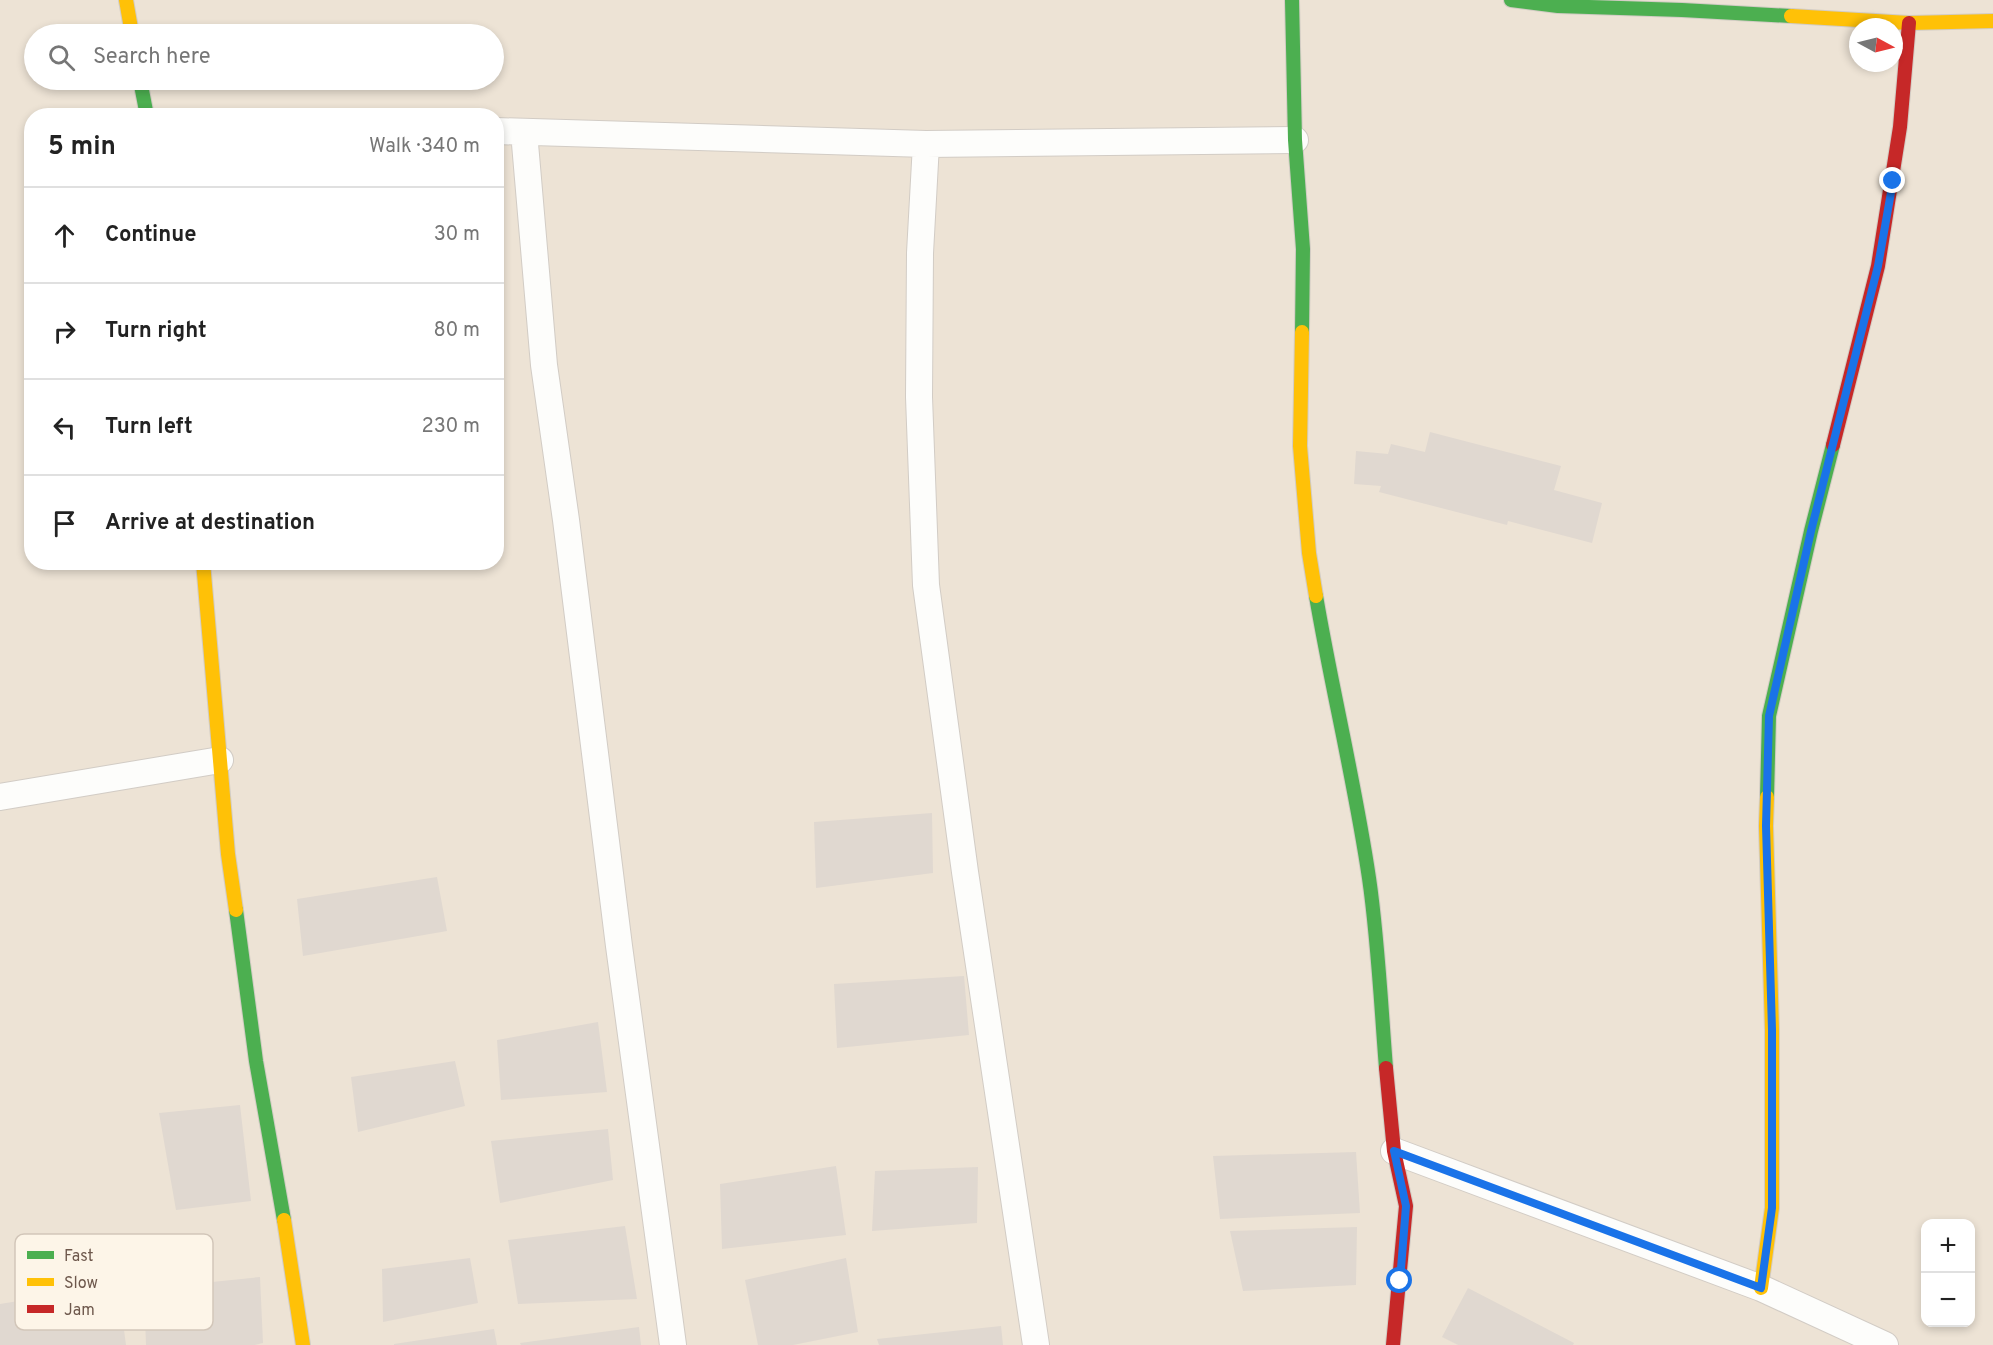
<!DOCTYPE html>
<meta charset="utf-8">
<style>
body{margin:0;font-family:Overpass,sans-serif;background:#f6f6f6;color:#222}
.controls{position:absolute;right:18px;bottom:18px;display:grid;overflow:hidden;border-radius:12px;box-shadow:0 3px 9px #0003}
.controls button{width:54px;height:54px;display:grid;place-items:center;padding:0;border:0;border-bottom:2px solid #e0e0e0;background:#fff;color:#222;font:30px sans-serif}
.compass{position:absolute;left:1849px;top:18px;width:54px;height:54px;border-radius:50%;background:#fff;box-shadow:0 3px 9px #0003;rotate:97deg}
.stop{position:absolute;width:18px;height:18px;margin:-14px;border:4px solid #1a73e8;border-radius:50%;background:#fff}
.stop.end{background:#1a73e8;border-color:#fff;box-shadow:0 2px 6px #0008}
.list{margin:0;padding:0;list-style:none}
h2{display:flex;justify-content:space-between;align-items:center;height:78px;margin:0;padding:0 24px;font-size:26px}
h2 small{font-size:20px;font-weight:400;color:#767676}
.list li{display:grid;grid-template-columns:39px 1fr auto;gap:18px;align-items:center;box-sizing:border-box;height:96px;padding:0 24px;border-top:2px solid #e0e0e0}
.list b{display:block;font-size:22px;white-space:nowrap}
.list em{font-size:20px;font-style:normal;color:#767676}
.icon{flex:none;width:33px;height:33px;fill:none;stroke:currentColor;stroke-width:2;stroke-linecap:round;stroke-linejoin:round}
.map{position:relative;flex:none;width:1993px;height:1345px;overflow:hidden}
.search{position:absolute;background:#fff;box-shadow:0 3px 9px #0003;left:24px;top:24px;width:480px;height:66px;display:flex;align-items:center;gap:15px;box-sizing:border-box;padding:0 21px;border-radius:33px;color:#767676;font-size:22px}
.panel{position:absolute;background:#fff;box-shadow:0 3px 9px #0003;left:24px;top:108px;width:480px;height:462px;border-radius:24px}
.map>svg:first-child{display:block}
</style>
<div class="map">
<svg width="1993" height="1345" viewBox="0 0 1993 1345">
<rect width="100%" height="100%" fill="#f4f0e7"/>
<path fill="#ede3d5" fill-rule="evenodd" d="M0 0H1993V1345H0ZM1858 27H1894V63H1858ZM34 34H494V80H34ZM32 116H496V562H32ZM1926 1224H1970V1322H1926Z"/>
<path fill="#e0d8d0" d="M1430 432 1561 466 1554 490 1602 503 1592 543 1508 521 1507 525 1379 492 1381 486 1354 484 1356 451 1388 454 1391 444 1425 452Z
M932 813 933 873 816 888 814 822Z
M437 877 447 931 303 956 297 899Z
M964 976 969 1035 837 1048 834 984Z
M598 1022 607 1092 501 1100 497 1040Z
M455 1061 465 1106 358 1132 351 1077Z
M240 1105 251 1201 176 1210 159 1113Z
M608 1129 613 1180 500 1203 491 1141Z
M1356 1152 1360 1213 1220 1219 1213 1156Z
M836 1166 846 1235 722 1249 720 1184Z
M978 1167 977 1223 872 1231 875 1171Z
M625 1226 637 1299 518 1304 508 1240Z
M1357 1227 1356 1285 1243 1291 1230 1231Z
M470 1258 478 1303 383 1322 382 1269Z
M846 1258 858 1332 793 1345H758L745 1280Z
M260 1277 263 1343 255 1345H146L144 1289Z
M118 1285 126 1345H0V1304Z
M1468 1288 1574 1343 1573 1345H1458L1442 1337Z
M1001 1326 1003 1345H879L877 1339Z
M639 1327 641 1345H521L520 1343Z
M494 1329 497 1345H394V1344Z"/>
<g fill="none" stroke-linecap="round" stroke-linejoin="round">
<g stroke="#d2ccc5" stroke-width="28">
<path id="street" d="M496 131 926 144 1295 140
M524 132 544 365 566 520 619 946 673 1345
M926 144 920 253 919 397 926 585 965 872 1036 1345
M0 797 220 760
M1394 1151 1761 1288 1885 1345"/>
</g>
<g stroke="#d2ccc4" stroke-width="16">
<path id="fast" d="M1292 0 1295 140 1303 249 1302 332
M1511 0 1558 6 1682 10 1791 16
M140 80 147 116
M1316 596C1332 690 1355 783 1369 878 1378 939 1381 1006 1386 1068
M1767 797 1769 716 1811 531 1833 445
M236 910 256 1061 284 1220"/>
</g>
<g stroke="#d2ccc4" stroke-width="16">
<path id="slow" d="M126 0 132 34
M1791 16 1909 23 1993 21
M1302 332 1300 446 1309 553 1316 596
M203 562 228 854 236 910
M284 1220 303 1345
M1761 1288 1772 1208V1030L1766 826 1767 797"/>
</g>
<g stroke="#d2ccc4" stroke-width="16">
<path id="jam" d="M1833 445 1878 266 1900 127 1909 23
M1386 1068 1394 1151 1406 1206 1393 1345"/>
</g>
<use href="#street" stroke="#fdfdfb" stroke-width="26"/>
<use href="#fast" stroke="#4caf50" stroke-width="14"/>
<use href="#slow" stroke="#ffc107" stroke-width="14"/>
<use href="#jam" stroke="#c62828" stroke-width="14"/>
</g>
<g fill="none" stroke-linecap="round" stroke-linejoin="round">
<path stroke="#1a73e8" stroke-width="8" d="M1400 1281 1406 1206 1394 1151 1761 1288 1772 1208V1030L1766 826 1769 716 1811 531 1878 266 1893 181"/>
</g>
<rect x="15" y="1234" width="198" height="96" rx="9" fill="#fdf5e8" stroke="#d2c6b9" stroke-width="1.5"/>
<rect x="27" y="1251" width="27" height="8" fill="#4caf50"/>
<rect x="27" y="1278" width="27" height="8" fill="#ffc107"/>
<rect x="27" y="1305" width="27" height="8" fill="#c62828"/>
<g font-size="16" fill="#6e584c">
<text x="64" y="1261">Fast</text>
<text x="64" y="1288">Slow</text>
<text x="64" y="1315">Jam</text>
</g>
</svg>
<div class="controls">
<button>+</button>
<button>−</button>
</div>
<svg class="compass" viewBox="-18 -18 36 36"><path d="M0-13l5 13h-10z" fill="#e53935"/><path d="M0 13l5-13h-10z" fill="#767676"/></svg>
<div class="stop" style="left:1400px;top:1281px"></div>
<div class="stop end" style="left:1893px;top:181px"></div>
<div class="search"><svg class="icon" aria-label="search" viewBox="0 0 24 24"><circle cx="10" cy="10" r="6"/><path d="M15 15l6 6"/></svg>Search here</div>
<section class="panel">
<h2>5 min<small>Walk · 340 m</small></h2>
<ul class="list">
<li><svg class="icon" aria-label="ahead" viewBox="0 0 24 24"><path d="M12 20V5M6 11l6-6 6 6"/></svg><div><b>Continue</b></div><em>30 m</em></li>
<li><svg class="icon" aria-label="right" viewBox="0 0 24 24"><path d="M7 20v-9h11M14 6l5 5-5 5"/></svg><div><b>Turn right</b></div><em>80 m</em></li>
<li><svg class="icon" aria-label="left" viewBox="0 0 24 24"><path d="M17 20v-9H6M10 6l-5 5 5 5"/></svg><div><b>Turn left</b></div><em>230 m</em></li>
<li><svg class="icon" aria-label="arrive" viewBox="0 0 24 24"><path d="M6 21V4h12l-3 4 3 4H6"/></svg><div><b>Arrive at destination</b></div></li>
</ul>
</section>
</div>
